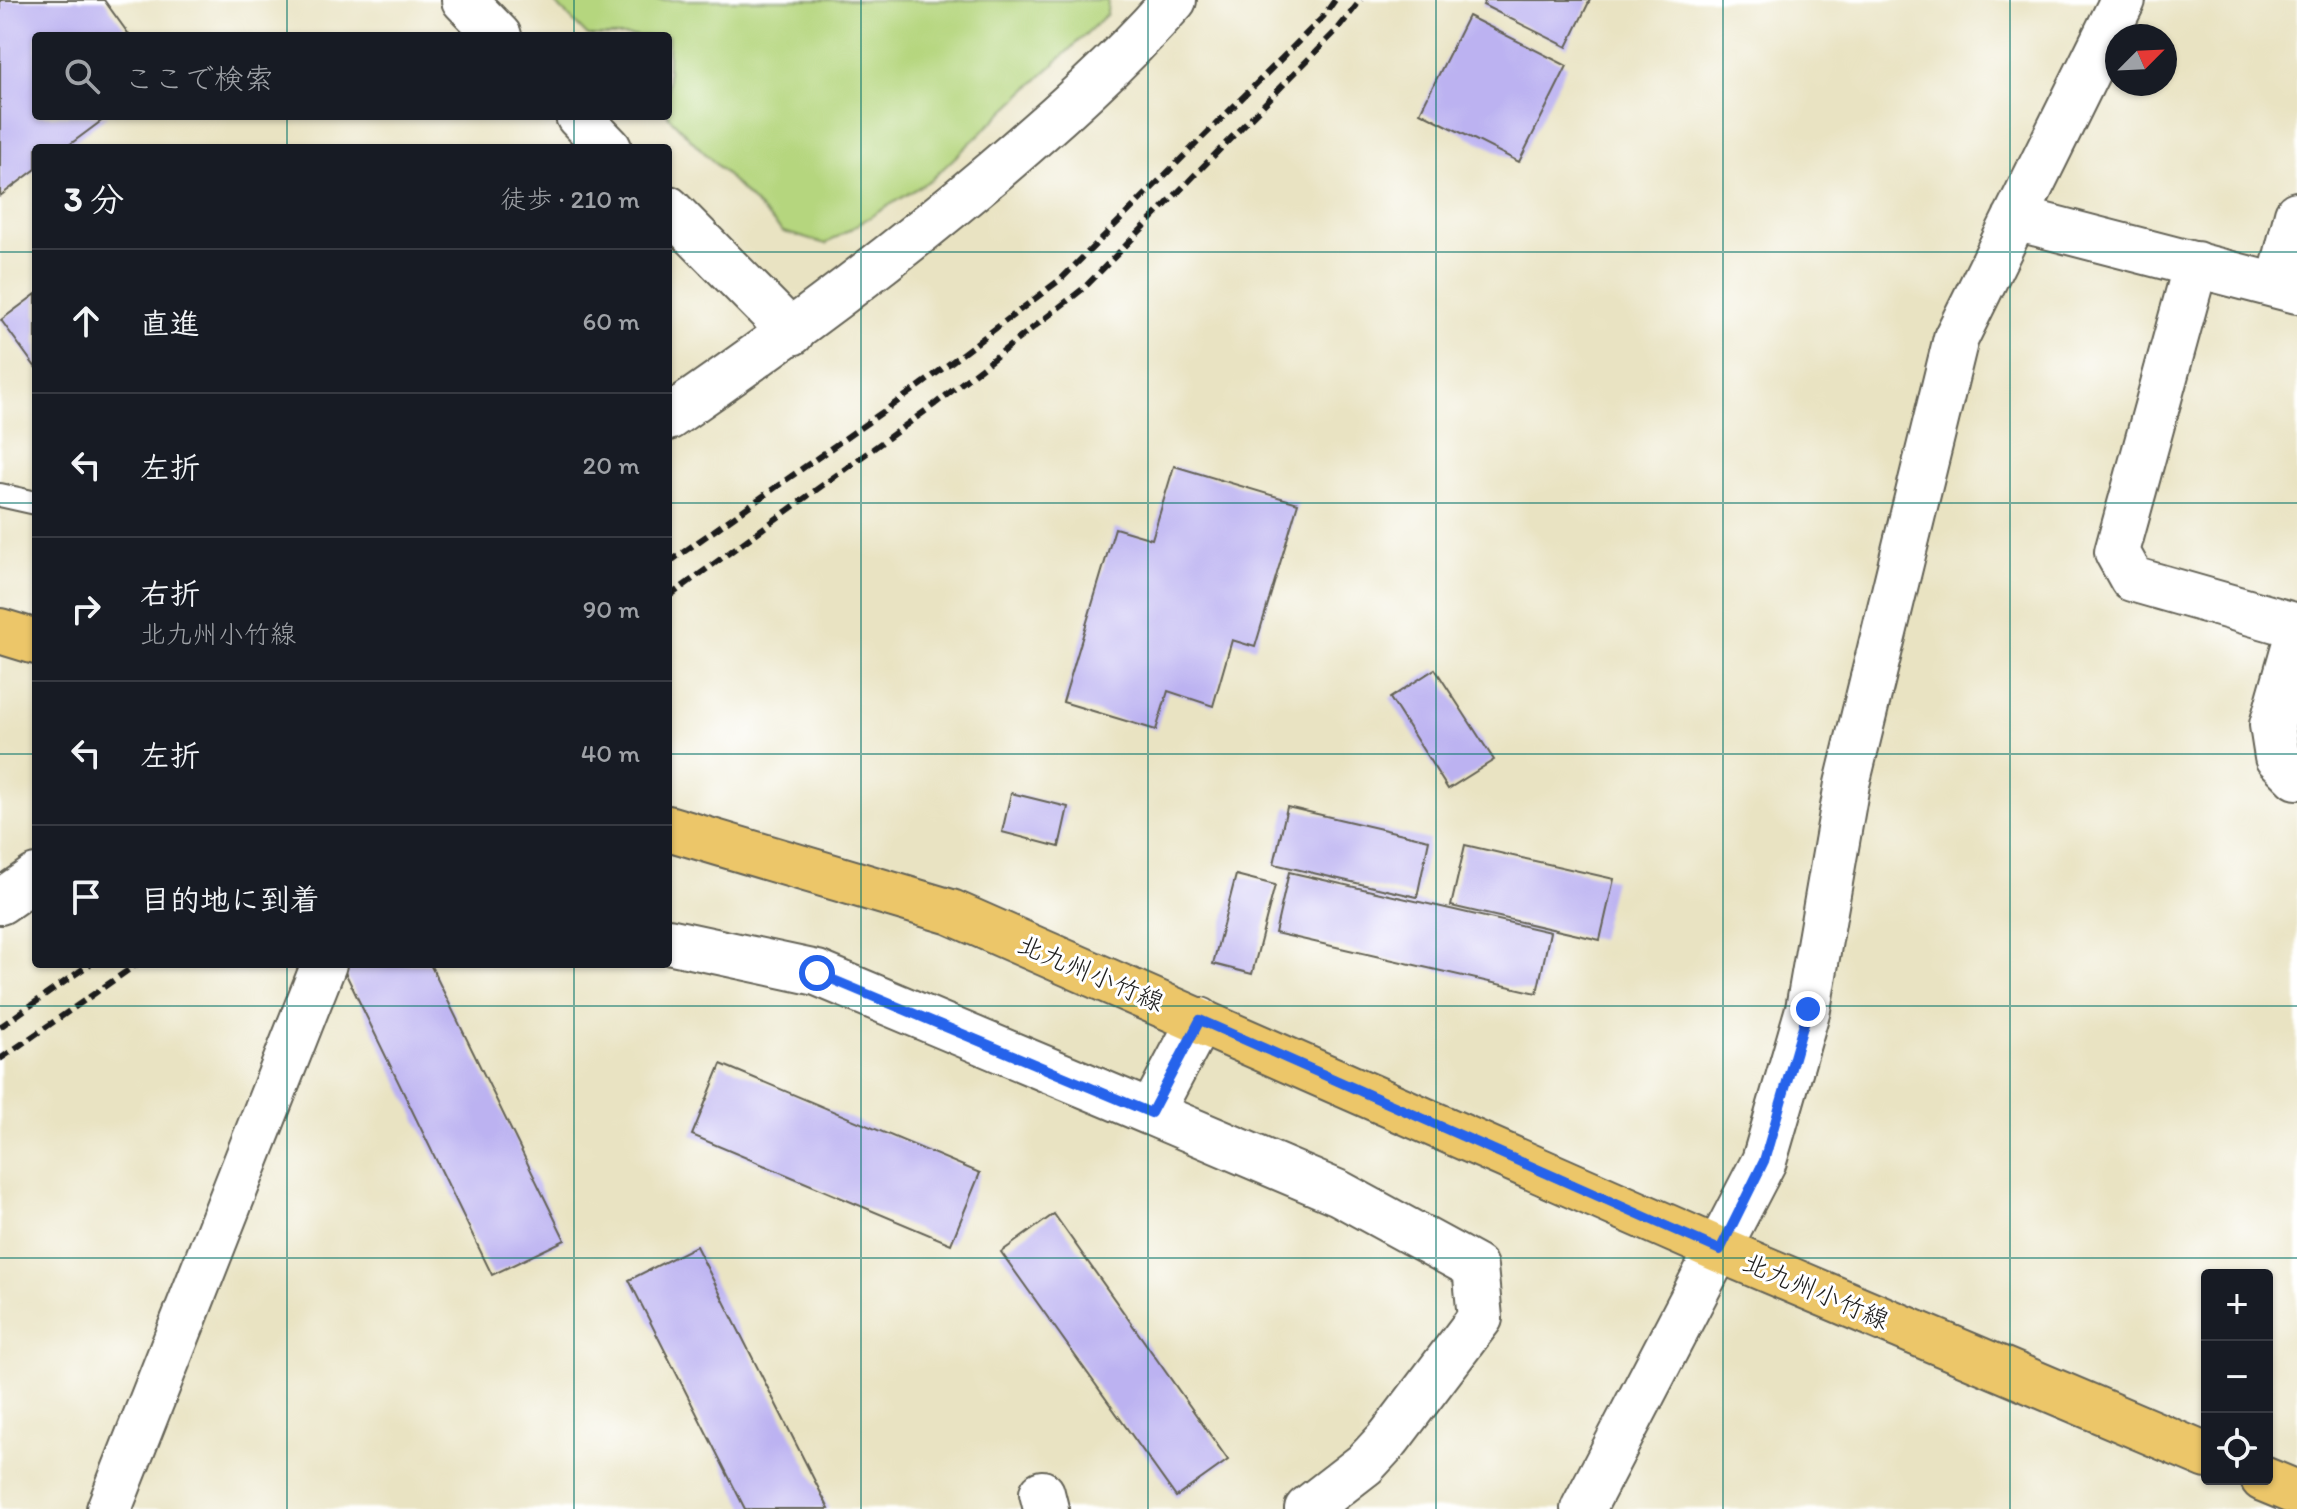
<!DOCTYPE html>
<html lang="ja">
<meta charset="utf-8">
<style>
body{margin:0;font-family:Itim,"Klee One",sans-serif;background:#242831;color:#f1f3f6}
.controls{position:absolute;right:24px;bottom:24px;display:grid;overflow:hidden;border-radius:8px;box-shadow:0 2px 6px #0004}
.controls button{width:72px;height:72px;display:grid;place-items:center;padding:0;border:0;border-bottom:2px solid #363941;background:#171b24;color:#f1f3f6;font:40px sans-serif}
.compass{position:absolute;left:2105px;top:24px;width:72px;height:72px;border-radius:50%;background:#171b24;box-shadow:0 2px 6px #0004;rotate:66deg}
.stop{position:absolute;width:24px;height:24px;margin:-18px;border:6px solid #2563eb;border-radius:50%;background:#fff}
.stop.end{background:#2563eb;border-color:#fff;box-shadow:0 2px 8px #0008}
.list{margin:0;padding:0;list-style:none}
h2{display:flex;justify-content:space-between;align-items:center;height:104px;margin:0;padding:0 32px;font-size:34px}
h2 small{font-size:26px;font-weight:400;color:#9ea1a6}
.list li{display:grid;grid-template-columns:52px 1fr auto;gap:24px;align-items:center;box-sizing:border-box;height:144px;padding:0 32px;border-top:2px solid #363941}
.list b{display:block;font-size:30px;white-space:nowrap}
.list p{margin:0;font-size:26px;white-space:nowrap;color:#9ea1a6}
.list em{font-size:26px;font-style:normal;color:#9ea1a6}
.icon{flex:none;width:44px;height:44px;fill:none;stroke:currentColor;stroke-width:2;stroke-linecap:round;stroke-linejoin:round}
.map{position:relative;flex:none;width:2297px;height:1509px;overflow:hidden}
.search{position:absolute;background:#171b24;box-shadow:0 2px 6px #0004;left:32px;top:32px;width:640px;height:88px;display:flex;align-items:center;gap:20px;box-sizing:border-box;padding:0 28px;border-radius:8px;color:#9ea1a6;font-size:30px}
.panel{position:absolute;background:#171b24;box-shadow:0 2px 6px #0004;left:32px;top:144px;width:640px;height:824px;border-radius:8px}
.map>svg:first-child{display:block}
</style>
<div class="map">
<svg width="2297" height="1509" viewBox="0 0 2297 1509">
<rect width="100%" height="100%" fill="#fff"/>
<filter id="ink" filterUnits="userSpaceOnUse"><feTurbulence type="fractalNoise" baseFrequency=".0125" numOctaves="2"/><feDisplacementMap in="SourceGraphic" scale="16" xChannelSelector="R" yChannelSelector="G"/><feConvolveMatrix kernelMatrix="1 2 1 2 8 2 1 2 1" color-interpolation-filters="sRGB"/></filter>
<filter id="wash" filterUnits="userSpaceOnUse"><feTurbulence type="fractalNoise" baseFrequency=".006" numOctaves="4" result="noise"/><feDisplacementMap in="SourceGraphic" scale="32" xChannelSelector="R" yChannelSelector="G"/><feGaussianBlur stdDeviation="1.8" result="paint"/><feColorMatrix in="noise" values="0 0 0 0 0 0 0 0 0 0 0 0 0 0 0 0 0 1.4 0 .05"/><feComposite in="paint" operator="in"/></filter>
<g filter="url(#wash)">
<rect width="100%" height="100%" fill="#e9e3c2"/>
<path fill="#b5d67e" stroke="#68794d" stroke-width="2" d="M552 0H1108L1107 14 932 179 826 244 783 232 668 116V36H588Z"/>
<g id="blocks">
<path fill="#bcb2f1" d="M0 0H104L130 36H36V116H108L65 148H36V169L0 196Z
M1486 0H1590L1567 47 1483 5Z
M1468 16 1567 66 1519 162 1420 112Z
M36 294V368L1 320Z
M1174 466 1298 503 1255 647 1232 640 1213 706 1168 691 1156 730 1063 702 1115 528 1152 539Z
M1435 669 1494 760 1448 789 1390 698Z
M1011 793 1068 807 1059 847 1002 832Z
M1287 807 1429 840 1417 897 1274 864Z
M1465 845 1614 879 1600 940 1451 906Z
M1289 872 1550 932 1537 993 1275 933Z
M1236 875 1275 885 1252 974 1213 964Z
M341 964H430L565 1240 492 1275Z
M721 1064 980 1173 951 1244 692 1135Z
M1054 1214 1228 1460 1176 1497 1001 1252Z
M696 1246 829 1509H745L629 1280Z"/>
</g>
</g>
<g filter="url(#ink)">
<use href="#blocks" fill-opacity="0" stroke="#646256" stroke-width="2"/>
<g fill="none" stroke-linecap="round" stroke-linejoin="round">
<g stroke="#646256" stroke-width="26">
<path id="service" d="M0 495 36 503"/>
</g>
<g stroke="#646256" stroke-width="48">
<path id="minor" d="M464 0 499 36
M578 116 609 148
M668 208 792 333
M2015 218 2297 291
M2196 264 2117 552 2132 579 2297 626
M2279 285 2297 214
M2297 636 2272 725 2277 757 2297 777
M668 941 817 973 1151 1113 1200 1020
M1151 1113 1339 1193 1475 1267 1480 1318 1389 1438 1365 1464 1307 1509
M1042 1493 1046 1509
M109 1509 324 964
M1583 1509 1764 1161 1808 1009 1847 784 1956 338 2123 0"/>
</g>
<g stroke="#646256" stroke-width="48">
<path id="tertiary" d="M668 418C780 341 889 260 993 172 1056 118 1119 63 1174 0
M0 902 36 877"/>
</g>
<g stroke="#646256" stroke-width="48">
<path id="primary" d="M0 631 36 642
M668 828 951 912 1720 1250 2207 1456
M2263 1479 2297 1493"/>
</g>
<use href="#service" stroke="#fff" stroke-width="22"/>
<use href="#minor" stroke="#fff" stroke-width="44"/>
<use href="#tertiary" stroke="#fff" stroke-width="44"/>
<use href="#primary" stroke="#ecc669" stroke-width="44"/>
<path stroke="#1c1c1c" stroke-width="6" stroke-dasharray="12 6" stroke-linecap="butt" d="M668 563 921 385 1061 279 1323 17 1335 0
M668 597 935 404 1084 288 1337 30 1361 0
M0 1027 90 964
M0 1059 137 964"/>
</g>
</g>
<g fill="none" stroke-linecap="round" stroke-linejoin="round" filter="url(#ink)">
<path stroke="#2563eb" stroke-width="10" d="M817 973 1151 1113 1200 1020 1720 1250 1764 1161 1808 1009"/>
</g>
<path fill="none" stroke="#0f766e" stroke-width="2" stroke-opacity="0.55" d="M287 0V36M574 0V36M861 0V1509M1148 0V1509M1436 0V1509M1723 0V1509M2010 0V1509M287 116V148M574 116V148M0 252H36M668 252H2297M0 503H36M668 503H2297M0 754H36M668 754H2297M287 964V1509M574 964V1509M0 1006H2297M0 1258H2297"/>
<g text-anchor="middle" dominant-baseline="central" stroke-width="6" stroke-linejoin="round" paint-order="stroke">
<g font-size="26" fill="#1c1c1c" stroke="#fff">
<text transform="translate(1091 973) rotate(23)">北九州小竹線</text>
<text transform="translate(1816 1291) rotate(23)">北九州小竹線</text>
</g>
</g>
</svg>
<div class="controls">
<button>+</button>
<button>−</button>
<button><svg class="icon" aria-label="locate" viewBox="0 0 24 24"><circle cx="12" cy="12" r="6"/><path d="M12 2v4M12 18v4M2 12h4M18 12h4"/></svg></button>
</div>
<svg class="compass" viewBox="-18 -18 36 36"><path d="M0-13l5 13h-10z" fill="#e53935"/><path d="M0 13l5-13h-10z" fill="#9ea1a6"/></svg>
<div class="stop" style="left:817px;top:973px"></div>
<div class="stop end" style="left:1808px;top:1009px"></div>
<div class="search"><svg class="icon" aria-label="search" viewBox="0 0 24 24"><circle cx="10" cy="10" r="6"/><path d="M15 15l6 6"/></svg>ここで検索</div>
<section class="panel">
<h2>3 分<small>徒歩 · 210 m</small></h2>
<ul class="list">
<li><svg class="icon" aria-label="ahead" viewBox="0 0 24 24"><path d="M12 20V5M6 11l6-6 6 6"/></svg><div><b>直進</b></div><em>60 m</em></li>
<li><svg class="icon" aria-label="left" viewBox="0 0 24 24"><path d="M17 20v-9H6M10 6l-5 5 5 5"/></svg><div><b>左折</b></div><em>20 m</em></li>
<li><svg class="icon" aria-label="right" viewBox="0 0 24 24"><path d="M7 20v-9h11M14 6l5 5-5 5"/></svg><div><b>右折</b><p>北九州小竹線</p></div><em>90 m</em></li>
<li><svg class="icon" aria-label="left" viewBox="0 0 24 24"><path d="M17 20v-9H6M10 6l-5 5 5 5"/></svg><div><b>左折</b></div><em>40 m</em></li>
<li><svg class="icon" aria-label="arrive" viewBox="0 0 24 24"><path d="M6 21V4h12l-3 4 3 4H6"/></svg><div><b>目的地に到着</b></div></li>
</ul>
</section>
</div>
